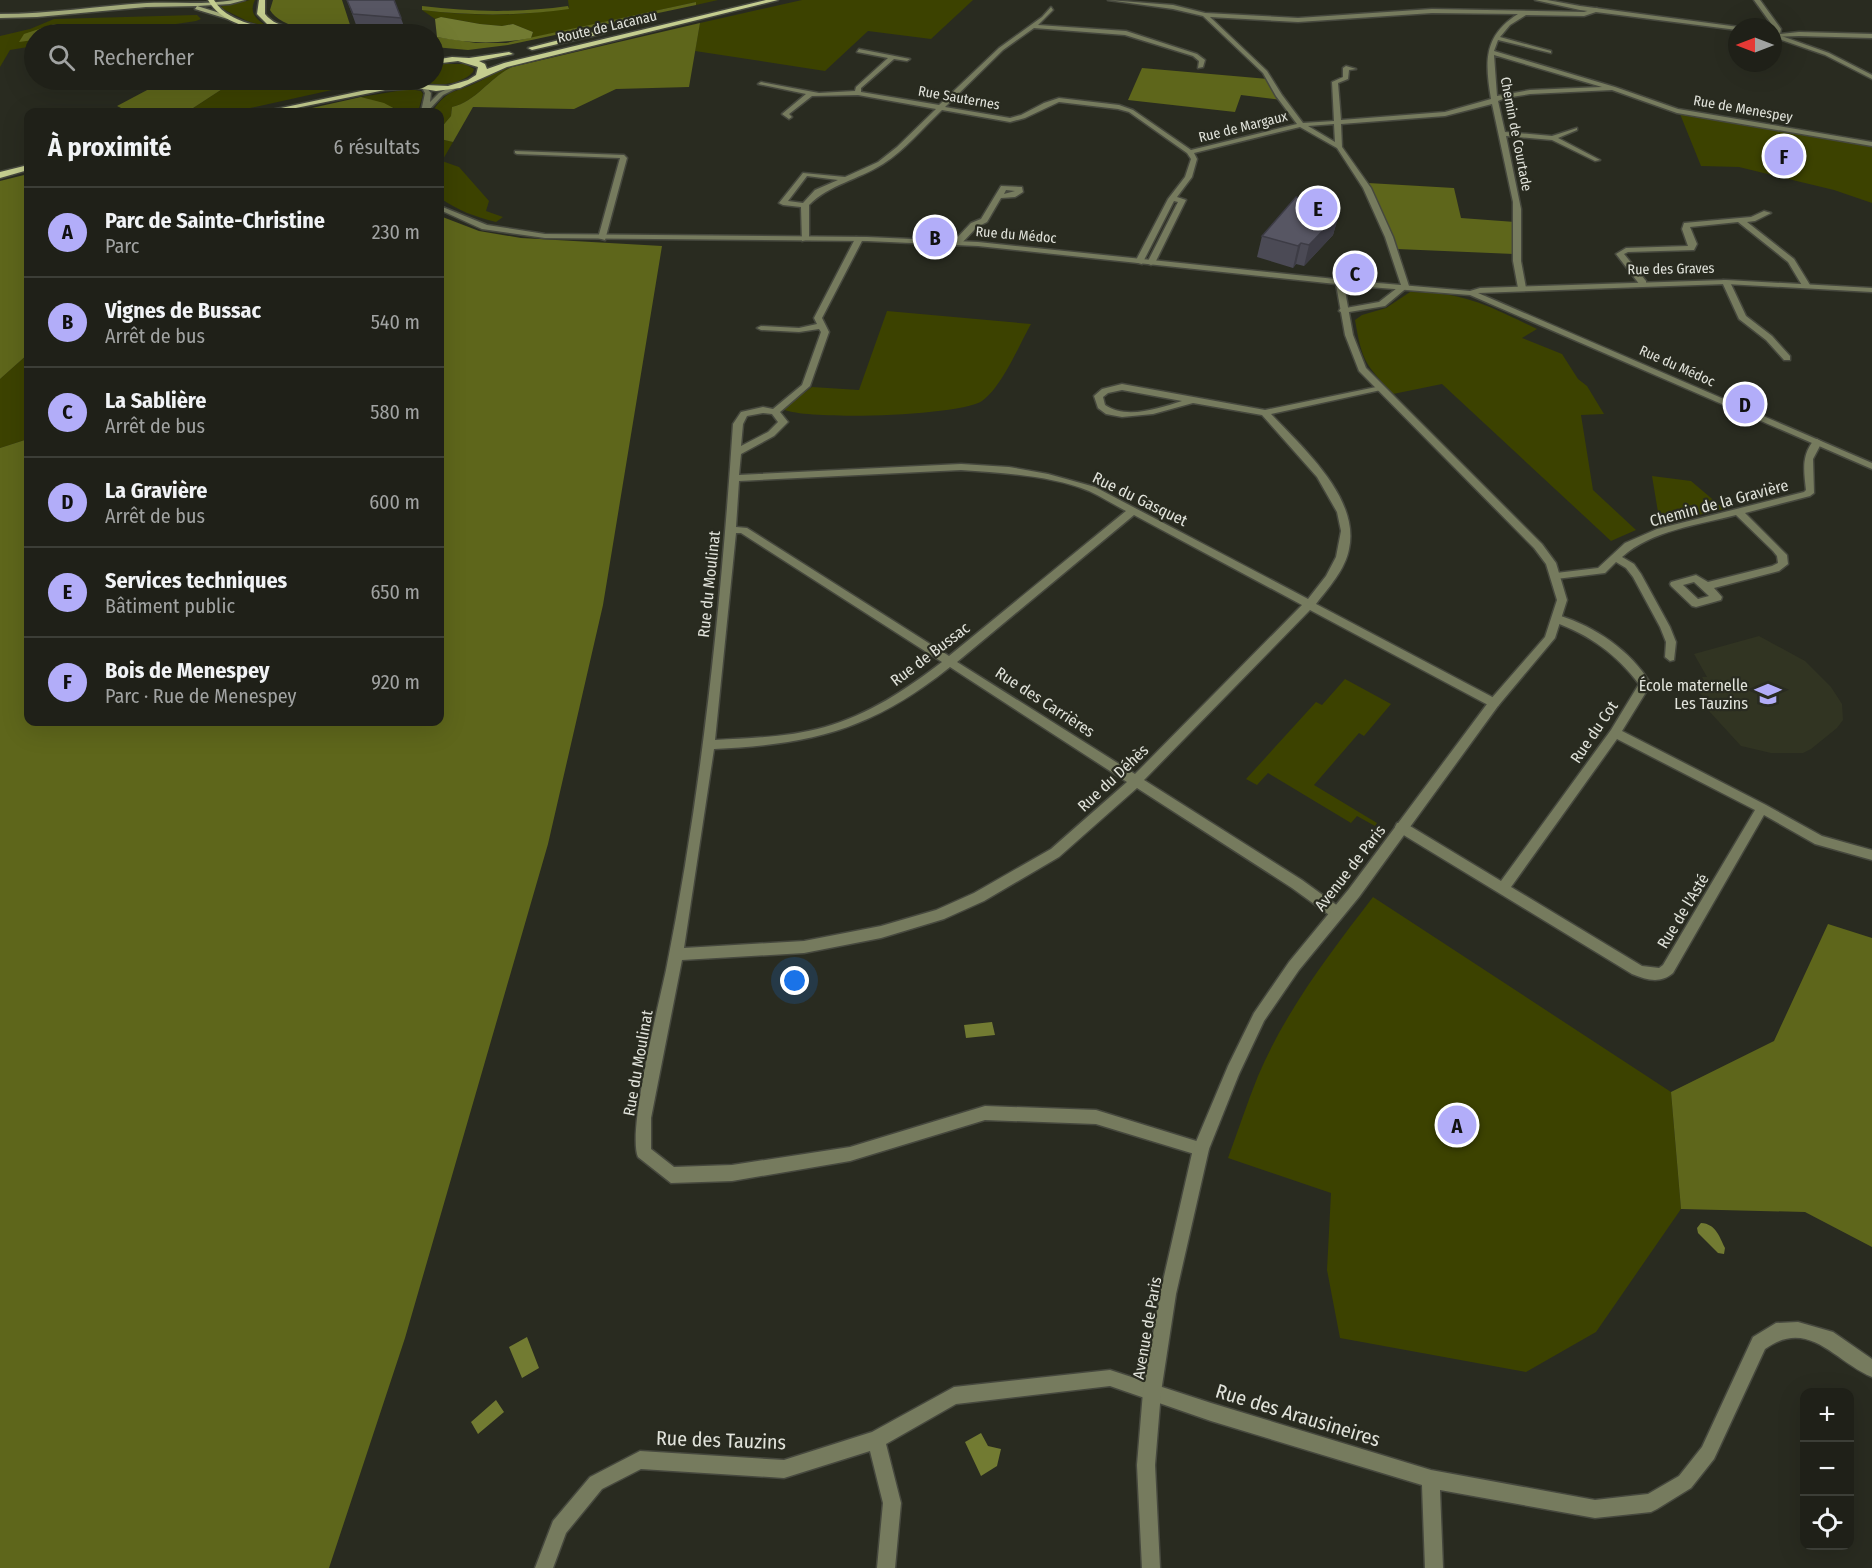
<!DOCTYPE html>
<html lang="fr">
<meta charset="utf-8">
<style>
body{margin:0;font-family:"Fira Sans Condensed",sans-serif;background:#272821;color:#f1f3f6}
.controls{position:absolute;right:18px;bottom:18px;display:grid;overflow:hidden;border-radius:12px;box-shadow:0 6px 24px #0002}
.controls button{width:54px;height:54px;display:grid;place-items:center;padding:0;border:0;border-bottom:2px solid #3c3e37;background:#1f2018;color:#f1f3f6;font:30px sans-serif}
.compass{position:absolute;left:1728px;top:18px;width:54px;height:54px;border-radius:50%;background:#1f2018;box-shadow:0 6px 24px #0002;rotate:270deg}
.you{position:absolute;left:795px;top:981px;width:21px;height:21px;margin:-15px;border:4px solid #fff;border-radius:50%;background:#1a73e8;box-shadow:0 0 0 9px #1a73e833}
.badge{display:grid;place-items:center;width:39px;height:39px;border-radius:50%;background:#b2adf9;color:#111;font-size:20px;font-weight:700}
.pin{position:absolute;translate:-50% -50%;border:3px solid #fff;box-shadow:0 2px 6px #0006}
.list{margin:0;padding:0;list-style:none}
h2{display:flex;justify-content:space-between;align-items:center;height:78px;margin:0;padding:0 24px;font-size:26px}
h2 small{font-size:20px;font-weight:400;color:#a1a3a2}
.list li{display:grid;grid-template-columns:39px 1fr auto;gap:18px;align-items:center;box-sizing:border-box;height:90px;padding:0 24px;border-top:2px solid #3c3e37}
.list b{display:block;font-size:22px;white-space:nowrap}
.list p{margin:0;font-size:20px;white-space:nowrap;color:#a1a3a2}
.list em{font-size:20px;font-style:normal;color:#a1a3a2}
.icon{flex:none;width:33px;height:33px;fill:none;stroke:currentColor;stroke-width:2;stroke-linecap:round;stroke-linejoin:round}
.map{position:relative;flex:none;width:1872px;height:1568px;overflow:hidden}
.search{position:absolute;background:#1f2018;box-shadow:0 6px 24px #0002;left:24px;top:24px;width:420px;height:66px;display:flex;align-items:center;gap:15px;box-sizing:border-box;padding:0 21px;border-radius:33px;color:#a1a3a2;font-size:22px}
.panel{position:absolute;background:#1f2018;box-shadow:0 6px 24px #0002;left:24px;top:108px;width:420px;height:618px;border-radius:12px}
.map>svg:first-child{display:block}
</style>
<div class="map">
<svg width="1872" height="1568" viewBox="0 0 1872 1568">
<rect width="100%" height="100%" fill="#292b20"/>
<path fill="#313422" d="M1759 636 1805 661 1831 687 1842 704 1843 720 1837 728 1811 749 1803 753H1771L1741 746 1698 699 1704 697 1697 691 1708 688 1702 677H1707L1694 654Z"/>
<path fill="#3c4200" d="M250 0H255C247 16 261 23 274 29L247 21 219 7Z
M568 0H718L696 5V2L531 38 533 32 513 24 502 26 480 24 441 17 435 19 422 10C472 16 519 17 569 8Z
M802 0H973L931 39 868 31 825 71 695 51 700 23Z
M197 15 201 19 196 21 110 34H34V46L10 50 0 67V36L30 29 54 19Z
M442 64H465L474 69 473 72C461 85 434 88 419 80H434V66Z
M512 67C490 77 477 101 452 107L451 116 440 129V112H432C449 87 454 94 478 82 491 76 495 70 512 67Z
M236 80H377L232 112H187Z
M409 89 421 91 423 94 418 112C397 112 381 102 361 97Z
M1680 114 1872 146V203L1834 190 1739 167 1701 166Z
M440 139 453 142 442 161 459 167 489 201 486 211 503 217 496 222C475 217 457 210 440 198Z
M1410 292C1465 292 1489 306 1537 329L1522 338 1562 354 1578 379 1587 386 1604 414 1581 415 1593 490 1636 530 1611 541 1442 384 1393 394C1365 364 1362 361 1355 320L1362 315 1386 308Z
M887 311 1031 324C1019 345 1002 387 982 401 960 416 806 421 782 409L812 387 859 390Z
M28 354V439L0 448V379Z
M1652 476 1691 481 1724 509 1660 524Z
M1345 679 1391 704 1364 736 1359 733 1314 785 1377 823 1375 826 1357 816 1351 823 1268 773 1257 785 1246 779 1316 702 1322 705Z
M1373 897 1671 1092 1681 1209 1596 1332 1526 1372 1340 1338 1327 1270 1331 1193 1228 1158C1238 1131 1247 1103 1258 1076 1286 1010 1330 953 1373 897Z"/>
<path fill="#5e661b" d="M273 0H342L353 34C331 35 281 30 270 10Z
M696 2V5L508 45 468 50 434 47V39L437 37 476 43H506Z
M422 6C471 12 518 13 568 6L569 9C519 16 472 16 422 10Z
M700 23 689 87 616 89 574 109 473 107 453 142 440 139V129L451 116 452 107C477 101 490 77 512 67Z
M54 24H79L77 33 34 34V40L19 42 24 34Z
M1142 68 1268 79 1282 100 1241 95 1235 112 1128 100Z
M166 80H236L187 112H129L117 106Z
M361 97 384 103 401 112H294Z
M28 174V354L0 379V181Z
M1368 183 1454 188 1461 218 1515 222 1514 254 1397 249Z
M440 216 479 231 521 238 662 246 603 605 548 844 405 1338 329 1568H0V448L28 439V722H440Z
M1828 924 1872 938V1247L1805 1212 1681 1209 1671 1092 1774 1041Z"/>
<path fill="#727b32" d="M441 17 480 24 502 26 513 24 533 32 531 38C499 44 469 44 437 37L435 19Z
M992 1022 995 1035 966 1038 964 1025Z
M1701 1223C1716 1224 1719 1236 1725 1248L1724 1254 1718 1253 1698 1233 1697 1228Z
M527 1337 539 1368 522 1378 509 1347Z
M496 1400 504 1412 478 1434 471 1422Z
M981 1433 988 1446 1001 1449 997 1466 981 1476 965 1442Z"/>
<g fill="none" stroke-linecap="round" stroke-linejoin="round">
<g stroke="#46483e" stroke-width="3">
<path id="minor" d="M1108 0 1173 5 1205 13 1298 18 1432 9 1584 12 1597 8 1599 11 1584 16 1526 15 1510 25 1500 37 1551 51V53L1498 40 1494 51 1615 87 1678 109 1872 142V146L1677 113 1612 90 1530 94 1505 98 1498 101 1505 132 1552 136 1577 128V130L1558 138 1600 160 1595 161 1552 140 1506 136 1521 209V261L1526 288 1522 290 1518 288 1513 261V202L1492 104 1445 116 1341 124 1342 147 1371 188 1393 237 1409 286 1385 306 1343 313 1339 311 1340 309 1379 302 1401 285 1385 237 1363 188 1337 148 1300 127 1194 153 1197 159 1192 177 1177 197 1186 200 1155 263 1151 265 1147 263 1178 202 1174 201 1142 264 1135 262 1168 199 1185 177 1191 159 1187 153 1129 112 1118 109 1059 102 1025 118 1010 122 942 110C923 128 905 150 883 164 858 180 830 184 809 205V239L802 241 801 207 783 205 779 203 803 173 845 177 878 162 897 147 936 109 858 95 812 96 789 114 792 117 789 119 782 114 806 94 758 84 761 82 819 93 855 91 856 87 888 58 857 52 859 49 910 59 907 61 894 59 861 88V92L939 105 999 48 1042 17 1051 7 1053 10 1038 25 1126 31 1197 54 1205 60 1203 67 1198 68 1199 61 1193 56 1125 35 1034 28 1003 50 945 107 1010 118 1021 115 1044 103 1059 98 1119 105 1133 110 1191 150 1297 124 1276 96 1263 73 1203 16 1173 9ZM1432 13 1518 14C1483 36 1485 62 1491 99L1445 112 1341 120 1338 83 1348 79 1349 70 1356 69 1346 66 1343 68V77L1332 82 1334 121 1303 123 1282 95 1267 71 1210 17 1298 22ZM1494 55 1602 87 1530 90 1497 96ZM1334 124 1335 142 1308 126ZM807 176 838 180 815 190 803 203 788 201Z
M1754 0H1760L1781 29 1780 34 1799 32 1872 34V38L1799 36 1774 37 1775 29Z
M515 151 624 155 627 158 605 240 598 238 620 158 517 154 515 153Z
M1001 186 1022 187 1023 192 1015 197 1001 198 987 222 977 227 960 245H954V241L971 223 981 219ZM1006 190 1015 191 1004 194Z
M1764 211 1771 213 1755 221 1747 222 1794 259 1810 285 1809 287H1803L1788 262 1738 222 1690 227 1697 244 1694 250 1628 252 1624 254 1646 281V285H1640L1616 254 1626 248 1688 246 1682 229 1684 223 1751 217Z
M856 237 863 239 822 318 829 332 810 386 780 412 788 422 774 436 741 454 739 475 961 464 1009 467 1048 474 1095 487 1308 599 1326 576 1336 557 1341 531 1337 512 1317 477 1262 415 1193 403 1153 414 1122 417 1106 414 1098 408 1094 396 1102 389 1122 384 1265 410 1381 386V390L1271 414C1303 448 1360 498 1349 549 1345 570 1329 587 1316 604L1498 700 1500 703 1498 706H1490L1310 610 1144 780 1302 880 1342 909 1344 913 1342 917 1337 919 1332 917 1292 888 1137 788 1059 857 984 901 944 919 881 938 804 953 682 960 651 1118V1149L674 1167 732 1165 850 1147 985 1106 1096 1110 1206 1144 1209 1149 1206 1154 1201 1156 1096 1124 985 1120 850 1161 732 1181 671 1183 638 1157C627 1132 659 1003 666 970 702 790 721 607 733 424L741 412 763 407 773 409 802 385 821 332 819 329 799 332 761 330 757 328 761 326 799 328 817 324 814 318ZM1122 390 1182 401C1160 408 1126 420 1105 405L1103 397 1108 393ZM763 413 772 414 778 422 768 432 741 446 743 424 747 416ZM961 470C1003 473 1050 475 1089 491 1102 497 1114 505 1126 511L949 656 747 528 736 527 739 481ZM1134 515 1302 605 1135 774 957 662ZM736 533H741L942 662C907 689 868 715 825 727 790 737 752 738 715 740ZM950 667 1127 782 1051 849 974 893 936 910 881 926 804 941 684 948 714 749C813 744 871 730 950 667Z
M1723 280 1730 282 1746 316 1772 336 1790 356V360H1784L1766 340 1739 319 1722 282Z
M1817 439 1822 442 1813 459 1814 493 1810 496 1745 513 1787 555 1788 564 1779 571 1714 588 1722 597 1721 600 1696 607 1692 606 1671 586 1670 584 1671 582 1696 575 1708 582 1772 566 1778 563 1777 556 1773 551 1736 515C1699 525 1652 530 1622 557L1634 564 1641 574 1670 627 1676 642 1674 660 1670 661 1665 657 1666 642 1660 627 1633 577 1626 568 1616 562 1605 573 1556 579 1551 576 1556 573 1598 568 1625 543 1657 529 1804 492 1806 490C1804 471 1801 456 1814 440ZM1694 582 1709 596 1698 599 1683 585Z
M1558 615C1596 627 1630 650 1651 684L1622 731 1766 805 1822 836 1872 850V860L1815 844 1764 815 1673 973C1660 984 1647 980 1632 974L1397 831 1395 827 1397 823H1405L1501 881 1611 730 1639 684C1616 654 1590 635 1554 622L1553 619 1554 616ZM1617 739 1755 810 1663 965 1659 968 1642 966 1511 887Z
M1798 1322 1833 1332 1872 1359V1377C1835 1362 1809 1317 1765 1349L1714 1459 1691 1488 1657 1509 1651 1512 1595 1518 1440 1490 1443 1568H1425L1422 1485 1211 1421 1110 1386 956 1404 886 1444 901 1503 895 1568H877L883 1503 870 1451 784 1478 641 1469 602 1489 566 1533 553 1568H535L553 1521 590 1477 640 1451 784 1460 872 1432 954 1387 1110 1370 1211 1403 1431 1470 1595 1500 1648 1494 1679 1476 1702 1447 1753 1337 1776 1323Z"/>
</g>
<g stroke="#46483e" stroke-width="3">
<path id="tertiary" d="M1535 0H1547L1580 6 1739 27H1737V30L1580 10Z
M1773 33 1829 53 1872 75V79L1825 55 1773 37Z
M457 84 460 86 459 87 443 95 427 112H421L425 93 421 86H425L431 93 430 102 439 93Z
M440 206 487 225 545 234 867 237 978 242 1335 279 1336 275H1342L1343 280 1470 291 1480 288 1726 280 1872 288V292L1726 284 1478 293 1872 463V469L1470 295 1344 285 1353 335 1366 368 1542 544 1556 563 1567 600 1555 638 1498 706 1359 897 1299 970 1264 1021 1239 1074 1209 1149 1176 1294 1161 1392 1155 1465 1160 1568H1142L1137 1465 1143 1392 1160 1294 1193 1149 1228 1066 1254 1013 1289 962 1349 889 1490 700 1545 637 1557 600 1546 564 1534 548 1359 371 1345 335 1336 284 978 246 867 241 545 238 482 229 440 210Z"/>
</g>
<g stroke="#46483e" stroke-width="3">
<path id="secondary" d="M234 0H245L230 4 197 6 233 17 231 20 195 9 197 6 146 7 37 17 0 18V14C49 14 98 6 147 3 176 2 205 5 234 0Z"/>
</g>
<g stroke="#46483e" stroke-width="3">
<path id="primary" d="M208 0H214C226 21 257 26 279 30L268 25 257 14 259 0H265V14C279 31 298 25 315 34 285 37 225 31 208 0Z
M766 0H778L507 67 460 88 436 91 418 88 385 90 276 112H262L385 86 410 84 405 80H413L426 85 448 86 468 80 476 75 478 67 458 61 434 64V60L452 57 469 58 509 52 513 54 479 61 485 64 487 69 504 63Z
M602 29 605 33 532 50 528 48Z
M28 165V170L0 178V172Z"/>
</g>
<use href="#minor" fill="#767b5e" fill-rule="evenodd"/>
<use href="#tertiary" fill="#767b5e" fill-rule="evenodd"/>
<use href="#secondary" fill="#a2aa7a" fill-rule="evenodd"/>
<use href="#primary" fill="#c4cd8f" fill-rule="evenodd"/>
</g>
<path fill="#4b4a55" d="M347 0H394L407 34H380L359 33Z
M1329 205 1328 207 1336 213 1339 214 1333 235 1304 266 1296 264 1293 268 1257 257 1262 236Z"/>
<path fill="#3d3c45" d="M1337 210 1335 218 1339 214 1333 235 1304 266 1309 245Z
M1301 243 1296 264 1293 268 1298 246Z"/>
<path fill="#575663" stroke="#3d3c45" stroke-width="1.5" d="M347 0H394L401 18 353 14Z
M1296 197 1329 205 1327 207 1337 210 1334 213 1339 214 1309 245 1301 243 1298 246 1262 236Z"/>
<defs>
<g id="school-bare" transform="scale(2.07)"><path d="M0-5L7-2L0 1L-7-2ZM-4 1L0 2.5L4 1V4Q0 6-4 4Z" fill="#b2adf9" stroke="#292b20" stroke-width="2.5" paint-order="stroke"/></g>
</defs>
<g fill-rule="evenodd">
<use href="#school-bare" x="1768" y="694"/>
</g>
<g text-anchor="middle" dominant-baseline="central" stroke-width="4.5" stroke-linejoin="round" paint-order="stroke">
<g font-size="14" fill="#e1e3db" stroke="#292b20">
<text transform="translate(607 27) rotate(-13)">Route de Lacanau</text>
<text transform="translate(959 98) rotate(10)">Rue Sauternes</text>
<text transform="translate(1743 109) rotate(10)">Rue de Menespey</text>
<text transform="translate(1243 127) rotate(-14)">Rue de Margaux</text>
<text transform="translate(1516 134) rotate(79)">Chemin de Courtade</text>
<text transform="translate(1016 235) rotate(5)">Rue du Médoc</text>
<text transform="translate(1671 269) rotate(-1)">Rue des Graves</text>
<text transform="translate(1677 366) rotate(24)">Rue du Médoc</text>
</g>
<g font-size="16" fill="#e1e3db" stroke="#292b20">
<text transform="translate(1140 499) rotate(26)">Rue du Gasquet</text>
<text transform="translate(1719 503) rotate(-15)">Chemin de la Gravière</text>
<text transform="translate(709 584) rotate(-84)">Rue du Moulinat</text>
<text transform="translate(930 654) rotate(-37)">Rue de Bussac</text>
<text transform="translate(1045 702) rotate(33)">Rue des Carrières</text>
<text transform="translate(1594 732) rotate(-56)">Rue du Cot</text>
<text transform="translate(1113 778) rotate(-43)">Rue du Déhès</text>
<text transform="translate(1350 868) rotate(-52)">Avenue de Paris</text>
<text transform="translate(1683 911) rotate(-59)">Rue de l'Asté</text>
<text transform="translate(638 1063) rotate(-80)">Rue du Moulinat</text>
<text transform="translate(1147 1328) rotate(-80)">Avenue de Paris</text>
</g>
<g font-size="16" fill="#e1e3db" stroke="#292b20" text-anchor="end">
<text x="1748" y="685">École maternelle<tspan x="1748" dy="18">Les Tauzins</tspan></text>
</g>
<g font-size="20" fill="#e1e3db" stroke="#292b20">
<text transform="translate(1298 1415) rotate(17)">Rue des Arausineires</text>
<text transform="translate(721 1440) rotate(2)">Rue des Tauzins</text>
</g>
</g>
</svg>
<div class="controls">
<button>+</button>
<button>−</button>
<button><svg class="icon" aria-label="locate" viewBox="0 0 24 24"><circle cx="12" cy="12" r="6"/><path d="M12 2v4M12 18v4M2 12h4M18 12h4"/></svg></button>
</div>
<svg class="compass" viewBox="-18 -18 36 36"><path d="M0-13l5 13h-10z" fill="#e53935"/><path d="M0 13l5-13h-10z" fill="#a1a3a2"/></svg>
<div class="you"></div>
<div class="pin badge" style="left:1457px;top:1125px">A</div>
<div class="pin badge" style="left:935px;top:237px">B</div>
<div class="pin badge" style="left:1355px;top:273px">C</div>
<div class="pin badge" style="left:1745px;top:404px">D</div>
<div class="pin badge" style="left:1318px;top:208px">E</div>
<div class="pin badge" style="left:1784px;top:156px">F</div>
<div class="search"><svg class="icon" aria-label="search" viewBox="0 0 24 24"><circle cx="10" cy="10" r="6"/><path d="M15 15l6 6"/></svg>Rechercher</div>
<section class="panel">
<h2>À proximité<small>6 résultats</small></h2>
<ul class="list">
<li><span class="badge">A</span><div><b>Parc de Sainte-Christine</b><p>Parc</p></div><em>230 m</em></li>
<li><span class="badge">B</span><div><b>Vignes de Bussac</b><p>Arrêt de bus</p></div><em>540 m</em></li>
<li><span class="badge">C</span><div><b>La Sablière</b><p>Arrêt de bus</p></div><em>580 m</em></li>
<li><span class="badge">D</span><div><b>La Gravière</b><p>Arrêt de bus</p></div><em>600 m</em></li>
<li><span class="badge">E</span><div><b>Services techniques</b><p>Bâtiment public</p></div><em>650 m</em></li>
<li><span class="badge">F</span><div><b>Bois de Menespey</b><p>Parc · Rue de Menespey</p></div><em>920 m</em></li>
</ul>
</section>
</div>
